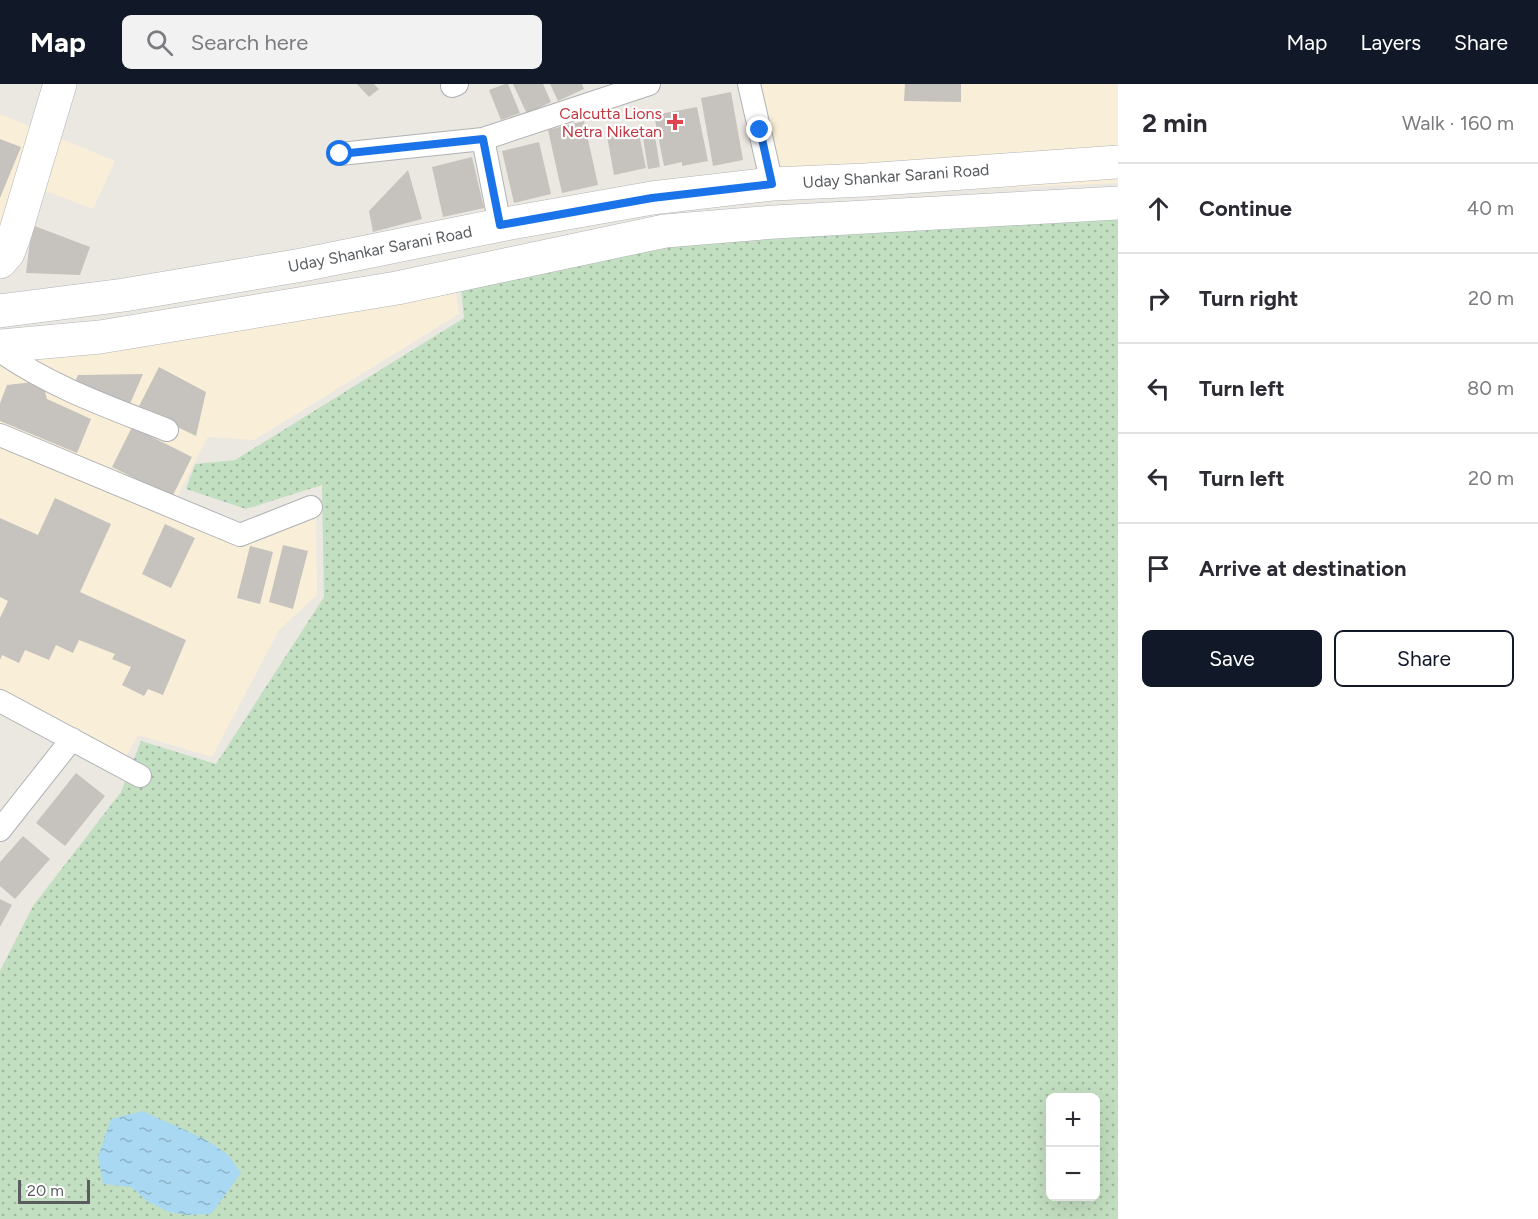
<!DOCTYPE html>
<meta charset="utf-8">
<style>
body{margin:0;font-family:Figtree,sans-serif;background:#f2f2f3;color:#2b2b33}
.controls{position:absolute;right:18px;bottom:18px;display:grid;overflow:hidden;border-radius:9px;box-shadow:0 6px 24px #0002}
.controls button{width:54px;height:54px;display:grid;place-items:center;padding:0;border:0;border-bottom:2px solid #e1e1e2;background:#fff;color:#2b2b33;font:30px sans-serif}
.scale{position:absolute;left:18px;bottom:15px;width:72px;box-sizing:border-box;padding-left:6px;border:3px solid #5a5d60;border-top:0;font-size:16px;line-height:21px;white-space:nowrap;color:#5a5d60;-webkit-text-stroke:4px #fff;paint-order:stroke}
.stop{position:absolute;width:18px;height:18px;margin:-14px;border:4px solid #1a73e8;border-radius:50%;background:#fff}
.stop.end{background:#1a73e8;border-color:#fff;box-shadow:0 2px 6px #0008}
.list{margin:0;padding:0;list-style:none}
h2{display:flex;justify-content:space-between;align-items:center;height:78px;margin:0;padding:0 24px;font-size:26px}
h2 small{font-size:20px;font-weight:400;color:#7c7c81}
.list li{display:grid;grid-template-columns:39px 1fr auto;gap:18px;align-items:center;box-sizing:border-box;height:90px;padding:0 24px;border-top:2px solid #e1e1e2}
.list b{display:block;font-size:22px;white-space:nowrap}
.list em{font-size:20px;font-style:normal;color:#7c7c81}
.actions{display:flex;gap:12px;padding:18px 24px}
.actions a{flex:1;padding:14px 0;border:2px solid #111827;border-radius:9px;text-align:center;font-size:21px;color:#111827}
.actions .main{background:#111827;color:#fff}
.icon{flex:none;width:33px;height:33px;fill:none;stroke:currentColor;stroke-width:2;stroke-linecap:round;stroke-linejoin:round}
.map{position:relative;flex:none;width:1118px;height:1135px;overflow:hidden}
header{display:flex;align-items:center;gap:36px;box-sizing:border-box;height:84px;padding:0 30px;background:#111827;color:#fff}
header strong{font-size:28px}
nav{display:flex;gap:33px;margin-inline-start:auto;font-size:21px}
.search{width:420px;height:54px;background:#f2f2f3;display:flex;align-items:center;gap:15px;box-sizing:border-box;padding:0 21px;border-radius:9px;color:#7c7c81;font-size:22px}
main{display:flex}
aside{flex:1;background:#fff}
.map>svg:first-child{display:block}
</style>
<header>
<strong>Map</strong>
<div class="search"><svg class="icon" aria-label="search" viewBox="0 0 24 24"><circle cx="10" cy="10" r="6"/><path d="M15 15l6 6"/></svg>Search here</div>
<nav><a>Map</a><a>Layers</a><a>Share</a></nav>
</header>
<main>
<div class="map">
<svg width="1118" height="1135" viewBox="0 0 1118 1135">
<defs>
<pattern id="grass-dots" width="8" height="8" patternUnits="userSpaceOnUse" patternTransform="scale(1.5)"><rect width="8" height="8" fill="#c3dfc1"/><path d="M2 2h.1M6 6h.1" fill="none" stroke="#a1b8a0" stroke-width="1.8" stroke-linecap="round"/></pattern>
<pattern id="water-ripples" width="26" height="14" patternUnits="userSpaceOnUse" patternTransform="scale(1.5)"><rect width="26" height="14" fill="#a9d8f3"/><path d="M2 4q2-2 4 0t4 0M15 11q2-2 4 0t4 0" fill="none" stroke="#8db2c8"/></pattern>
</defs>
<rect width="100%" height="100%" fill="#ebe8e1"/>
<path fill="#f9efd8" d="M752 0H1118V99L777 114Z
M0 30 115 77 93 125 19 97 0 151Z
M452 181 459 230 254 356 208 353 170 426 240 459 316 431 317 511 279 546 212 673 138 651 124 677 0 610V254Z"/>
<path fill="url(#grass-dots)" fill-rule="evenodd" d="M1118 116V1135H0V887L33 822 121 708 141 657 216 680 324 513 322 401 246 425 186 405 195 380 235 376 464 234 459 183ZM1050 1014H1096V1112H1050Z"/>
<path fill="url(#water-ripples)" d="M143 1027C170 1041 199 1049 223 1067 230 1072 236 1082 241 1089L211 1130 187 1131 169 1128 147 1117 131 1103 103 1100 98 1073 111 1035Z"/>
<path fill="#c6c3be" d="M357 0H374L379 5 369 13Z
M505 0H508L520 29 501 36 489 6Z
M513 0H543L551 18 527 30Z
M550 0H582L584 5 558 17Z
M905 0H961V18L904 17Z
M731 8 743 76 713 82 701 14Z
M697 23 708 77 682 82V78L664 82 654 31Z
M584 37 598 101 562 109 548 46Z
M638 45 646 84 614 91 607 52Z
M655 52 660 83 648 85 643 54Z
M0 55 21 63 0 114Z
M539 58 551 110 514 119 502 67Z
M472 73 484 124 443 133 432 83Z
M408 86 422 135 373 148 369 127Z
M32 141 90 163 80 191 26 189Z
M159 283 206 308 196 352 138 324Z
M143 290 129 322 75 298 78 291Z
M42 297 47 315 91 335 77 369 0 337V319L7 301Z
M132 343 192 373 172 413 112 383Z
M55 414 111 440 80 508 186 556 163 611 148 605 144 612 122 601 131 583 112 575 115 570 79 556 73 569 56 561 49 576 25 566 19 579 2 571 0 576V534L8 517 0 513V434L38 451Z
M165 440 195 454 171 504 142 490Z
M283 461 308 467 293 525 269 518Z
M250 462 273 468 260 520 237 514Z
M76 689 105 712 65 762 36 739Z
M23 752 50 775 15 815 0 802V778Z
M0 815 12 821 0 843Z"/>
<g fill="none" stroke-linecap="round" stroke-linejoin="round">
<g stroke="#afb2b5" stroke-width="24">
<path id="street" d="M749 0 772 100
M452 2 457 0
M340 70 483 55
M500 141 483 55 649 0
M0 267C51 303 109 323 167 346
M0 351 240 451 311 423
M0 617 140 692
M0 746 72 655"/>
</g>
<g stroke="#b1b4b7" stroke-width="34">
<path id="secondary" d="M0 178 8 169 14 153 60 0
M0 227 124 211 302 181 500 141 652 114 772 100 865 96 1118 78
M0 262 100 253 397 204 665 147 775 138 1118 119"/>
</g>
<use href="#street" stroke="#fff" stroke-width="22"/>
<use href="#secondary" stroke="#fff" stroke-width="33"/>
</g>
<g fill="none" stroke-linecap="round" stroke-linejoin="round">
<path stroke="#1a73e8" stroke-width="8" d="M340 70 483 55 500 141 652 114 772 100 760 46"/>
</g>
<path fill="#e0444e" stroke="#fff" stroke-width="2" d="M672 29h6v6h6v6h-6v6h-6v-6h-6v-6h6z"/>
<g text-anchor="middle" dominant-baseline="central" stroke-width="4.5" stroke-linejoin="round" paint-order="stroke">
<g font-size="16" fill="#be3a42" stroke="#fff" text-anchor="end">
<text x="662" y="29">Calcutta Lions<tspan x="662" dy="18">Netra Niketan</tspan></text>
</g>
<g font-size="16" fill="#5a5d60" stroke="#fff">
<text transform="translate(896 92) rotate(-4)">Uday Shankar Sarani Road</text>
<text transform="translate(380 165) rotate(-11)">Uday Shankar Sarani Road</text>
</g>
</g>
</svg>
<div class="controls">
<button>+</button>
<button>−</button>
</div>
<div class="scale">20 m</div>
<div class="stop" style="left:340px;top:70px"></div>
<div class="stop end" style="left:760px;top:46px"></div>
</div>
<aside>
<h2>2 min<small>Walk · 160 m</small></h2>
<ul class="list">
<li><svg class="icon" aria-label="ahead" viewBox="0 0 24 24"><path d="M12 20V5M6 11l6-6 6 6"/></svg><div><b>Continue</b></div><em>40 m</em></li>
<li><svg class="icon" aria-label="right" viewBox="0 0 24 24"><path d="M7 20v-9h11M14 6l5 5-5 5"/></svg><div><b>Turn right</b></div><em>20 m</em></li>
<li><svg class="icon" aria-label="left" viewBox="0 0 24 24"><path d="M17 20v-9H6M10 6l-5 5 5 5"/></svg><div><b>Turn left</b></div><em>80 m</em></li>
<li><svg class="icon" aria-label="left" viewBox="0 0 24 24"><path d="M17 20v-9H6M10 6l-5 5 5 5"/></svg><div><b>Turn left</b></div><em>20 m</em></li>
<li><svg class="icon" aria-label="arrive" viewBox="0 0 24 24"><path d="M6 21V4h12l-3 4 3 4H6"/></svg><div><b>Arrive at destination</b></div></li>
</ul>
<div class="actions"><a class="main">Save</a><a>Share</a></div>
</aside>
</main>
